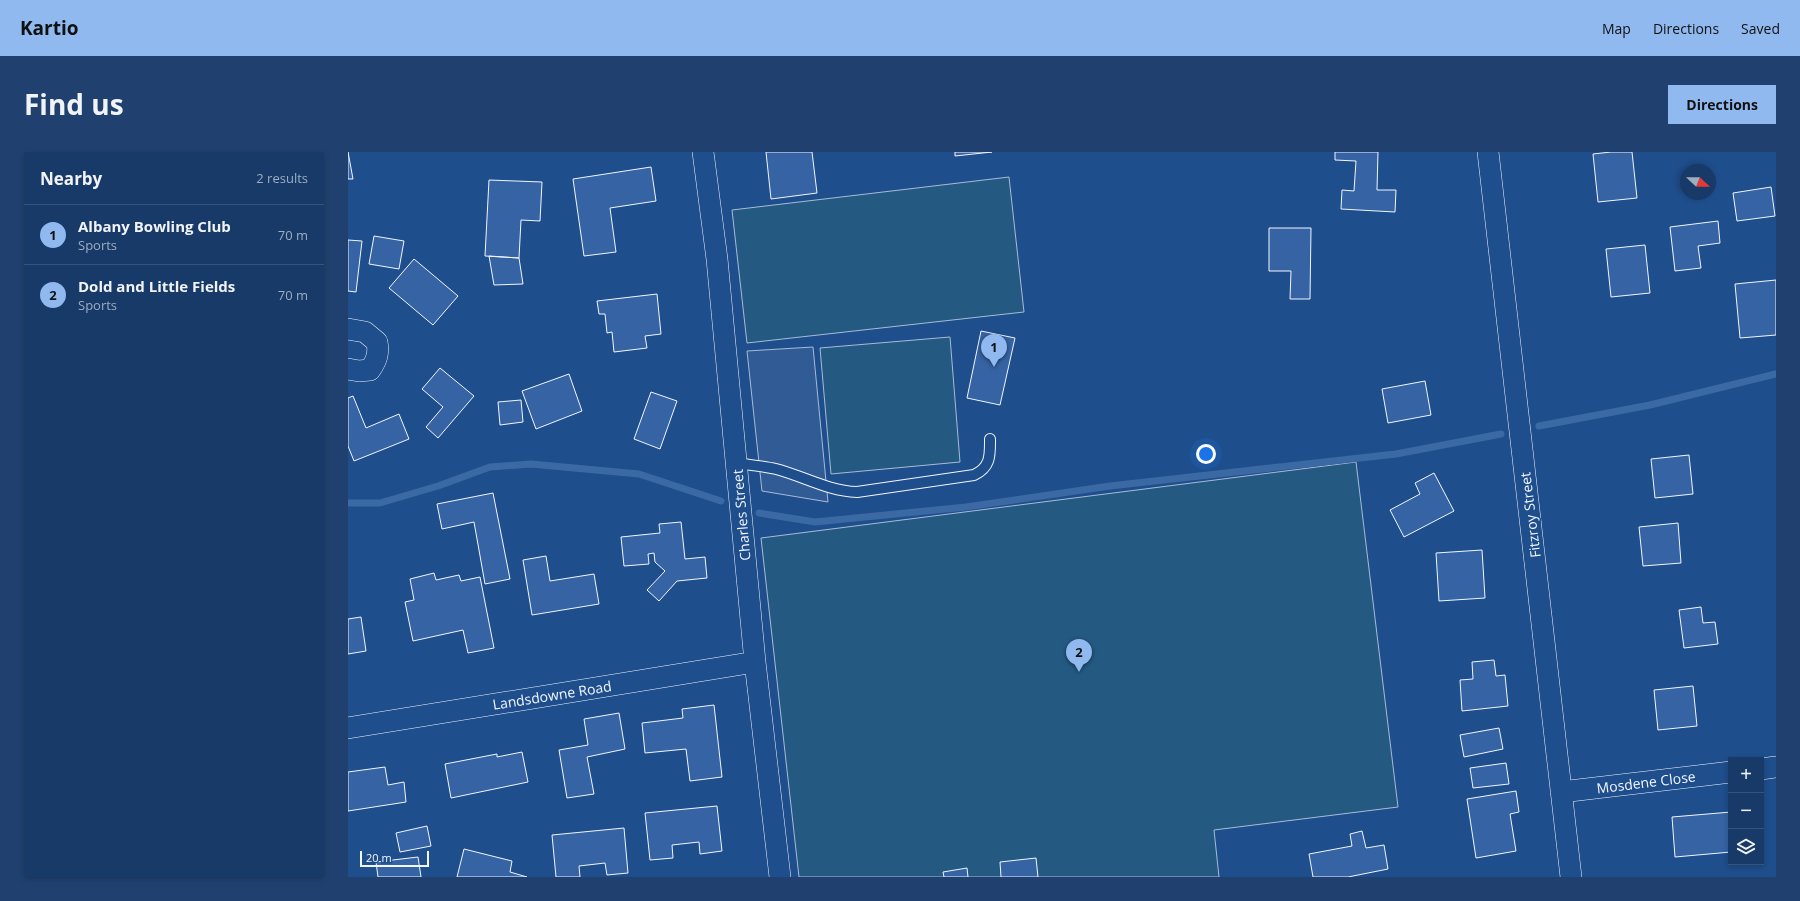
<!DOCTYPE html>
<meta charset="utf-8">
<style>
body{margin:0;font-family:"Open Sans",sans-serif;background:#20416f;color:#f1f3f6}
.controls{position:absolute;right:12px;bottom:12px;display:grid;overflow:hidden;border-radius:0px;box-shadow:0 2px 6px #0003}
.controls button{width:36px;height:36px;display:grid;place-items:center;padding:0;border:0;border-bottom:1px solid #36547d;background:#173a69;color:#f1f3f6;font:20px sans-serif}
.compass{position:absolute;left:1332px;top:12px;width:36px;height:36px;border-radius:50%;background:#173a69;box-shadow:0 2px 6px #0003;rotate:112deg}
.scale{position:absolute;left:12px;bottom:10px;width:69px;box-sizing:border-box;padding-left:4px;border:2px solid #f2f6ff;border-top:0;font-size:11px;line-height:14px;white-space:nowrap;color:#f2f6ff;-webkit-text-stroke:3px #1f4e8c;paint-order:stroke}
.you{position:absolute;left:858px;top:302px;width:14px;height:14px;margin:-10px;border:3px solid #fff;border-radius:50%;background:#1a73e8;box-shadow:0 0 0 6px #1a73e833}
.badge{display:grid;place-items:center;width:26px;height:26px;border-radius:50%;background:#90b9f0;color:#111;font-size:13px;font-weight:700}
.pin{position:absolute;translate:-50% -33px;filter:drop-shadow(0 1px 2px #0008)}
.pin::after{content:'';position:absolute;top:21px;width:14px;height:12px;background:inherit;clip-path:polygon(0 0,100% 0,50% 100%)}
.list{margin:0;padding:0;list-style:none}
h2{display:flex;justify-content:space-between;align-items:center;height:52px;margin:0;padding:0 16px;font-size:17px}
h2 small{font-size:13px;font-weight:400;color:#9eadc0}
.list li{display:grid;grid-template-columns:26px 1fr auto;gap:12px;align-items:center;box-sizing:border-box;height:60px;padding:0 16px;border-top:1px solid #36547d}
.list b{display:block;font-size:15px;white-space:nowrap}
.list p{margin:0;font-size:13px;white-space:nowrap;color:#9eadc0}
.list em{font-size:13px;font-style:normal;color:#9eadc0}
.icon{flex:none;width:22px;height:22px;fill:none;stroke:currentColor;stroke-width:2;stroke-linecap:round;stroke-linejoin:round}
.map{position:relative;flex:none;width:1428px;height:725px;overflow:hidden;border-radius:0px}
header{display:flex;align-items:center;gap:24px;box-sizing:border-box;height:56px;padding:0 20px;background:#90b9f0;color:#111}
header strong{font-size:19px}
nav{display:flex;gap:22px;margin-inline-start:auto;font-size:14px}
.intro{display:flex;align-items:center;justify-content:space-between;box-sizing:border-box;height:96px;padding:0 24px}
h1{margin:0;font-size:28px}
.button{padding:10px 18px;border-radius:0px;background:#90b9f0;color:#111;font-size:14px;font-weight:700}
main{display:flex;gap:24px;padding:0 24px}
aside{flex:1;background:#173a69;border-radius:0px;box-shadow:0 2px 6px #0003}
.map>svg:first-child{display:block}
</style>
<header>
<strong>Kartio</strong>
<nav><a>Map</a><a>Directions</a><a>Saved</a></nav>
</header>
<div class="intro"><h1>Find us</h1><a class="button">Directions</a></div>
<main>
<aside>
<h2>Nearby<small>2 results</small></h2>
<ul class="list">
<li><span class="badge">1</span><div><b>Albany Bowling Club</b><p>Sports</p></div><em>70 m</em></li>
<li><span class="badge">2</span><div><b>Dold and Little Fields</b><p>Sports</p></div><em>70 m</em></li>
</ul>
</aside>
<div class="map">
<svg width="1428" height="725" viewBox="0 0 1428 725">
<rect width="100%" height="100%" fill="#1f4e8c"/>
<path fill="#245a82" stroke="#a8bbd7" d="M661 25 676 160 399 191 384 58Z
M602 185 612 310 483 322 472 196Z
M1008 310 1050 655 866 678 871 725H451L413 386Z"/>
<path fill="#305b95" stroke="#a8bbd7" d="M465 195 480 350 414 339 399 199Z"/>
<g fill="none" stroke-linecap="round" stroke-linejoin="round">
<path stroke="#3b69a3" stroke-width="7" d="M1191 274 1302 253 1428 222
M0 351H32L90 334 142 315 183 312 291 322 373 349
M411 361 467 370 618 355 762 334 1048 302 1153 282"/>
</g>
<path fill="#3563a3" stroke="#f2f6ff" d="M0 0 5 27H0Z
M418 0H464L469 41 423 47Z
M607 0H644L607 4Z
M987 0H1030L1029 38H1048L1047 60 993 57 994 38 1006 39 1008 9 987 8Z
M1263 0H1284L1289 46 1250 50 1245 2Z
M303 15 308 49 262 56 268 100 236 104 225 27Z
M141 28 194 30 192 69 173 68 171 106 137 104Z
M1423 35 1427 64 1389 69 1385 41Z
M1370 69 1372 91 1350 94 1353 116 1327 119 1322 75Z
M921 76H963L962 147H942L943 119H921Z
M26 84 56 89 51 117 21 112Z
M0 88 14 89 8 140 0 139Z
M1297 93 1302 141 1263 145 1258 97Z
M141 104 171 106 175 132 146 133Z
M66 107 110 144 85 173 41 136Z
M1428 128V183L1392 186 1387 132Z
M309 142 313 182 297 184 299 196 266 200 264 180 259 181 257 162H251L249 149Z
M633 179 667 186 652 253 619 246Z
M92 216 126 244 90 286 78 275 95 255 74 237Z
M221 222 234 259 188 277 174 239Z
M1077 229 1083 263 1040 271 1034 237Z
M303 240 329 249 312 297 286 287Z
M5 244 18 276 51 262 61 287 6 309 0 294V246Z
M173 248 175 270 152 273 150 250Z
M1341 303 1345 342 1307 346 1303 307Z
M1086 321 1106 359 1056 385 1042 358 1072 342 1067 331Z
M145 341 162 427 137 432 126 370 94 377 89 352Z
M333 370 337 407 357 405 359 426 329 429 311 449 299 438 317 419 307 410 306 401 300 402 301 412 276 414 273 385 312 381 311 372Z
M1330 371 1333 411 1295 414 1291 375Z
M1134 398 1137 446 1091 449 1088 401Z
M198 404 202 429 246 422 251 452 184 463 175 408Z
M86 421 88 428 111 423 113 429 132 425 146 496 120 501 115 478 65 489 57 450 66 448 62 427Z
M1353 455 1355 471 1367 470 1370 492 1336 496 1331 458Z
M13 465 18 499 0 502V467Z
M1146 508 1148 524 1157 523 1160 554 1114 559 1112 528 1125 527 1124 510Z
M1345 534 1349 574 1310 578 1306 538Z
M366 553 374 625 342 629 338 597 297 601 294 571 335 566 334 557Z
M271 561 277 597 239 605 246 642 219 646 211 598 240 593 236 567Z
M1151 576 1155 597 1116 605 1112 583Z
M174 600 180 630 103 646 97 612 149 602V605Z
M1158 611 1161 632 1125 636 1122 616Z
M37 615 40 633 56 630 58 650 0 659V620Z
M1168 639 1171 660 1162 662 1168 699 1128 706 1119 647Z
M369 654 374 699 352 702 351 690 324 693 325 706 302 708 297 661Z
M1383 660V700L1327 705 1324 665Z
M79 674 83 694 52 700 48 681Z
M276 676 280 721 259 723 257 711 231 714 232 725H208L204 683Z
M1014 679 1018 696 1036 693 1040 717 1000 725H965L961 702 1004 694 1002 682Z
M116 697 164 709 162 720 179 725H109Z
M70 705 73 725H30L28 710Z
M688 706 690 725H653L652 710Z
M619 716 620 725H596L595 720Z"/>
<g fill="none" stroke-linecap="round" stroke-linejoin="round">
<g stroke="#f2f6ff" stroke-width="12">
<path id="lane" d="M388 311C401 313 415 314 428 317 455 324 480 339 509 340L626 323C643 315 642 303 642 287"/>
</g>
<g stroke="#f2f6ff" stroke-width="22">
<path id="street" d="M355 0 369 107 407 510 432 725
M1140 0 1223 725
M0 177 17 180 29 190C31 201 29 208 22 218L11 219 0 217
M0 576 407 510
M1413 617 1428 615
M1213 640 1383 620"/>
</g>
<use href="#lane" stroke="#1f4e8c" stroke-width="10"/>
<use href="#street" stroke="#1f4e8c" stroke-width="21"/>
</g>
<g text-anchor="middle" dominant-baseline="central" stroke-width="3" stroke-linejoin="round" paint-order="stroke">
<g font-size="14" fill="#f2f6ff" stroke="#1f4e8c">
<text transform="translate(393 363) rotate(-95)">Charles Street</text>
<text transform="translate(1182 363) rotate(-97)">Fitzroy Street</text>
<text transform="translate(204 543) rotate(-9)">Landsdowne Road</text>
<text transform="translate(1298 630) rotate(-7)">Mosdene Close</text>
</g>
</g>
</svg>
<div class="controls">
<button>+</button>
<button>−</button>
<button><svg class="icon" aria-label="layers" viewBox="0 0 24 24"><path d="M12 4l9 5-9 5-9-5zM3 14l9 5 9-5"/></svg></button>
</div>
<svg class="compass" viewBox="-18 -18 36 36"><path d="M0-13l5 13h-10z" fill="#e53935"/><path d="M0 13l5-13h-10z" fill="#9eadc0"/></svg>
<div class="scale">20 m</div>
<div class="you"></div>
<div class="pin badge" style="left:646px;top:215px">1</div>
<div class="pin badge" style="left:731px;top:520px">2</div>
</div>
</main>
